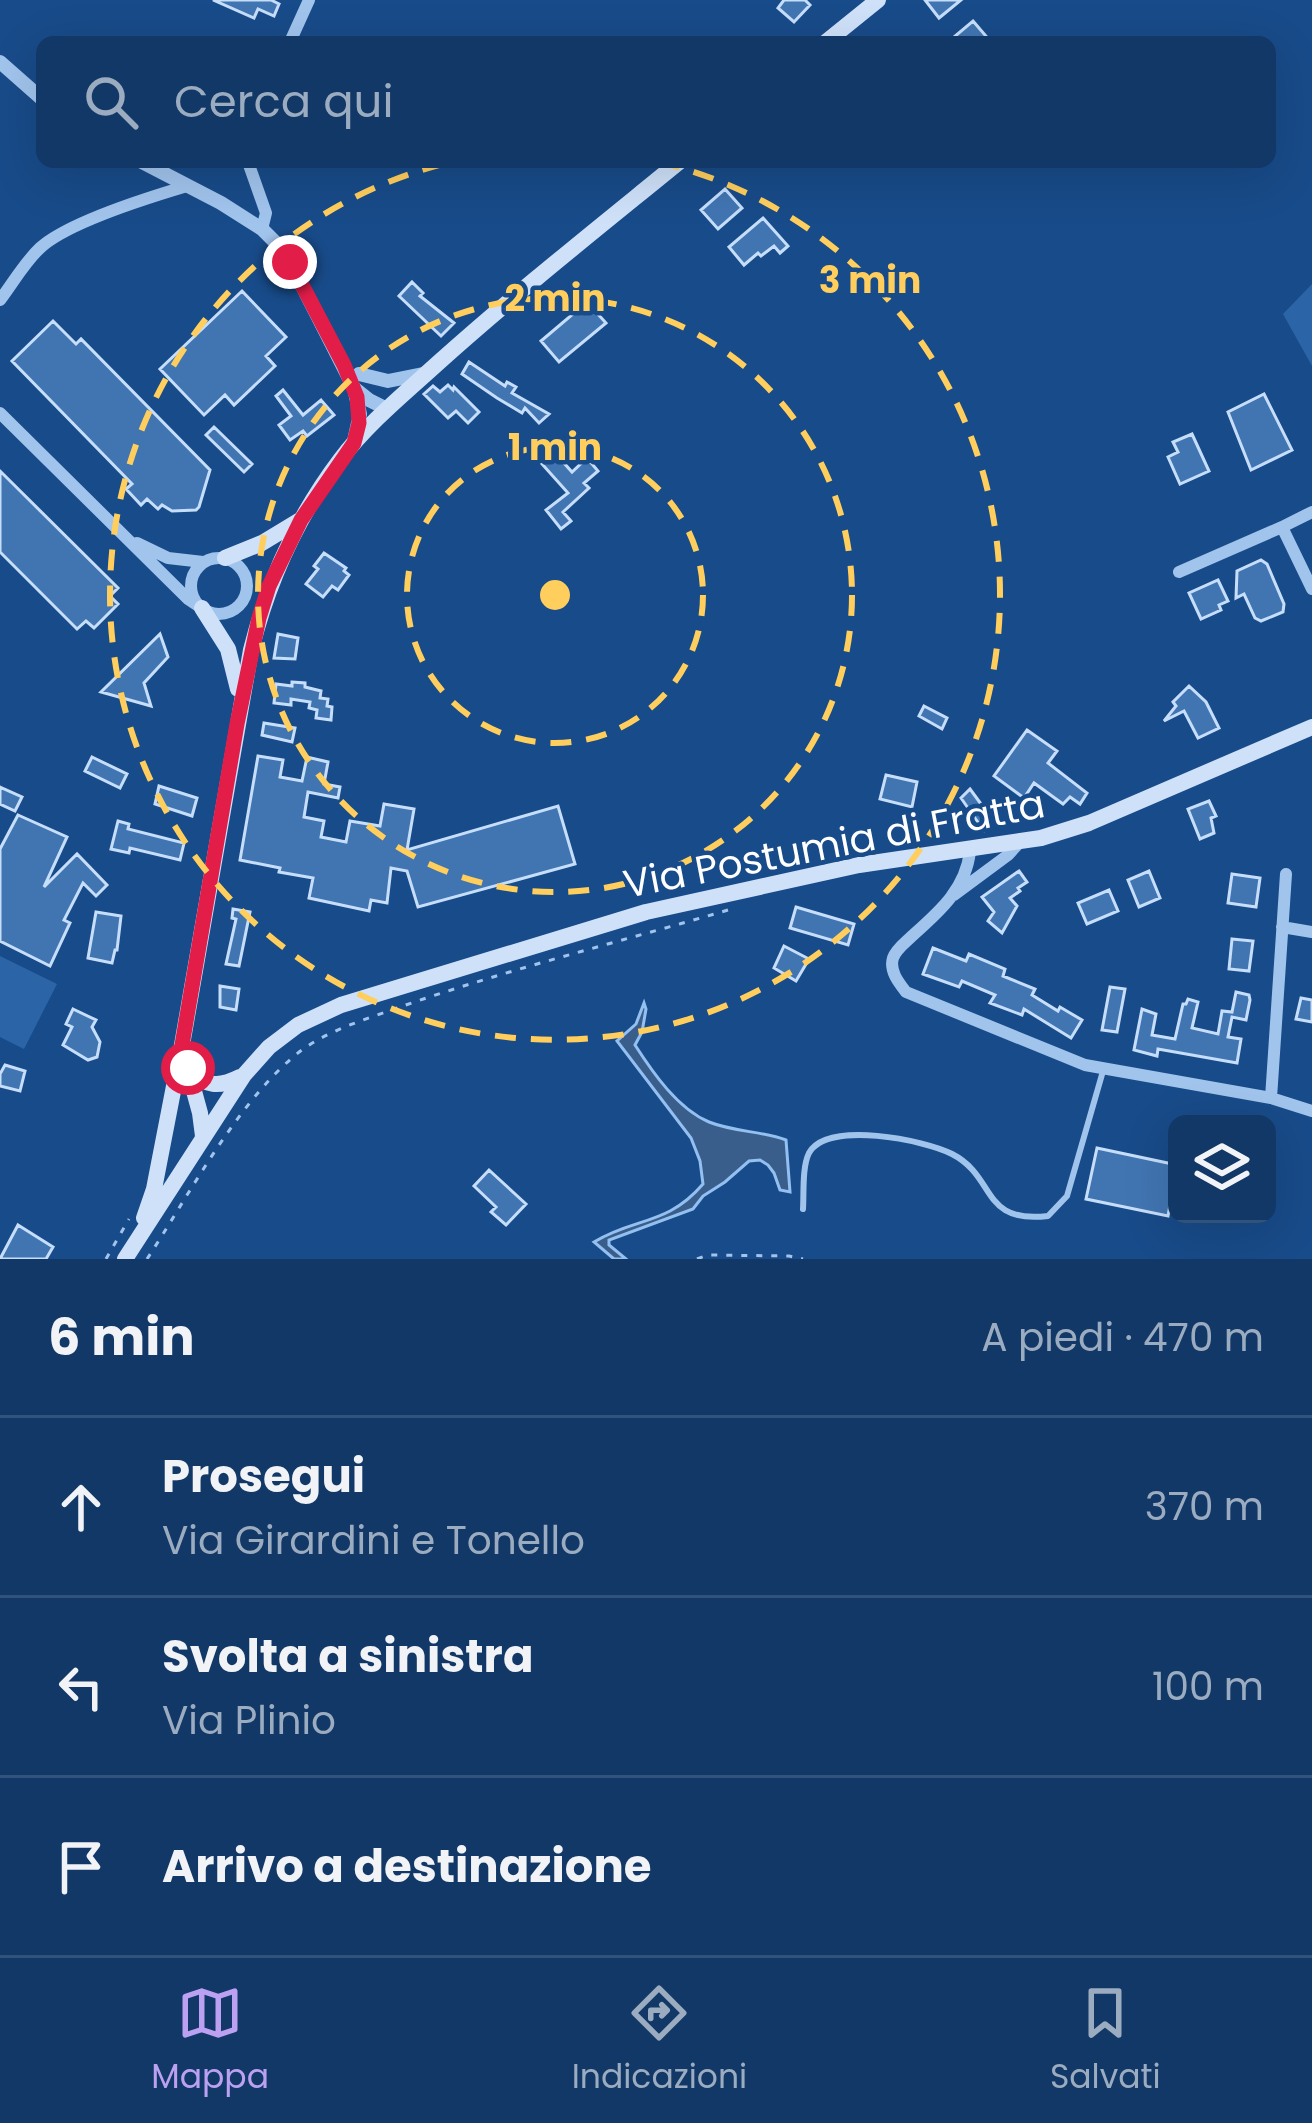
<!DOCTYPE html>
<html lang="it">
<meta charset="utf-8">
<style>
body{margin:0;font-family:Poppins,sans-serif;background:#1f4370;color:#f1f3f6}
.controls{position:absolute;right:36px;bottom:36px;display:grid;overflow:hidden;border-radius:18px;box-shadow:0 12px 48px #0002}
.controls button{width:108px;height:108px;display:grid;place-items:center;padding:0;border:0;border-bottom:3px solid #31527b;background:#123867;color:#f1f3f6;font:60px sans-serif}
.stop{position:absolute;width:36px;height:36px;margin:-27px;border:9px solid #e11d48;border-radius:50%;background:#fff}
.stop.end{background:#e11d48;border-color:#fff;box-shadow:0 3px 12px #0008}
.list{margin:0;padding:0;list-style:none}
h2{display:flex;justify-content:space-between;align-items:center;height:156px;margin:0;padding:0 48px;font-size:51px}
h2 small{font-size:39px;font-weight:400;color:#9cacc0}
.list li{display:grid;grid-template-columns:78px 1fr auto;gap:36px;align-items:center;box-sizing:border-box;height:180px;padding:0 48px;border-top:3px solid #31527b}
.list b{display:block;font-size:45px;white-space:nowrap}
.list p{margin:0;font-size:39px;white-space:nowrap;color:#9cacc0}
.list em{font-size:39px;font-style:normal;color:#9cacc0}
.icon{flex:none;width:66px;height:66px;fill:none;stroke:currentColor;stroke-width:2;stroke-linecap:round;stroke-linejoin:round}
.map{position:relative;flex:none;width:1312px;height:1259px;overflow:hidden}
.search{position:absolute;background:#123867;box-shadow:0 12px 48px #0002;left:36px;right:36px;top:36px;height:132px;display:flex;align-items:center;gap:30px;box-sizing:border-box;padding:0 42px;border-radius:18px;color:#9cacc0;font-size:45px}
.sheet{height:696px;background:#123867}
nav{display:flex;justify-content:space-around;align-items:center;box-sizing:border-box;height:168px;border-top:3px solid #31527b;background:#123867;font-size:33px;color:#9cacc0}
nav a{display:grid;justify-items:center;gap:6px}
nav .on{color:#bca0f2}
.map>svg:first-child{display:block}
</style>
<div class="map">
<svg width="1312" height="1259" viewBox="0 0 1312 1259">
<rect width="100%" height="100%" fill="#184b89"/>
<path fill="#2b65a7" d="M1312 284V366L1283 314Z
M0 956 57 984 24 1049 0 1037Z"/>
<path fill="#395e8b" stroke="#93c0f0" stroke-width="3" d="M644 1003 646 1009 642 1032 635 1045C653 1073 678 1109 709 1122 734 1132 762 1131 786 1140L790 1192 780 1190 774 1173 768 1165 760 1160 749 1161 725 1182 703 1196 693 1209 609 1240V1245L626 1259H614L594 1242C635 1217 667 1226 703 1184L700 1161 691 1138 617 1041 636 1024Z"/>
<path fill="#4175b2" stroke="#c6defa" stroke-width="3" d="M213 0H271L279 4 274 16 258 9 254 18Z
M784 0H805L810 5 794 22 778 8Z
M925 0H961L939 18Z
M973 21 991 42H948Z
M725 189 742 208 718 229 701 210Z
M763 218 788 246 780 253 774 246 761 256 758 253 744 265 729 247Z
M412 282 423 293 420 296 454 323 441 336 399 296Z
M242 291 286 337 266 356 275 366 234 405 225 395 204 415 160 369Z
M587 302 606 323 559 362 541 341Z
M53 321 76 344 81 339 210 470 199 507 196 510 172 511 162 505 158 509 147 499 141 505 126 489 132 484 12 361Z
M469 362 505 386 507 382 516 387 512 393 549 414 539 423 525 408 522 413 497 398 462 374Z
M448 385 453 390 454 387 479 412 468 423 456 411 448 418 424 394 433 386 440 392Z
M283 390 303 415 321 400 334 415 307 436 303 431 290 440 279 425 291 416 276 396Z
M1264 394 1292 450 1251 470 1228 412Z
M214 427 252 464 244 472 206 435Z
M1192 434 1209 471 1180 484 1168 457 1178 452 1173 442Z
M555 453 572 472 587 458 598 471 584 483 589 488 563 512 571 521 561 529 546 510 568 493 542 464Z
M0 471 118 588 110 596 118 604 94 628 86 621 77 629 0 552Z
M324 553 346 568 344 571 349 575 338 590 332 586 323 597 306 584 318 569 314 566Z
M1261 560 1267 564 1284 604 1283 612 1261 621 1255 618 1244 594 1236 598 1237 571Z
M1218 580 1228 601 1219 605 1221 610 1201 619 1189 593Z
M160 634 168 657 144 683 151 706 101 692Z
M278 634 298 638 295 659 274 658Z
M292 682 305 683V687L321 691 320 698 328 699 327 706 332 707 331 720 316 718 317 710 309 708 310 702 291 699V705L274 703 276 684 292 686Z
M1189 686 1206 702 1219 728 1198 738 1184 711 1164 721 1176 706 1173 702Z
M924 706 947 718 942 729 919 716Z
M264 723 295 728 292 742 262 735Z
M1027 730 1057 751 1048 763 1087 793 1080 804 1070 797 1063 804 1034 783 1024 798 994 776Z
M258 756 283 760 280 777 302 781 307 757 328 762 324 784 340 787 338 798 308 792 304 817 324 821 321 837 346 842 350 821 380 826 384 804 414 809 407 850 558 806 575 864 418 907 407 871 391 868 387 903 371 900 369 911 309 898 313 878 279 872 280 868 240 860Z
M92 757 127 774 120 788 85 771Z
M886 775 917 782 912 807 880 799Z
M159 786 197 798 192 816 155 804Z
M0 787 22 797 15 811 0 804Z
M970 789 995 823 984 831 961 798Z
M1209 801 1216 816 1211 818 1214 833 1200 839 1188 809Z
M18 815 67 837 44 887 77 854 107 885 96 896 83 883 64 920 70 923 50 966 0 941V849Z
M118 821 129 824 128 829 184 843 180 860 130 848 129 853 111 849Z
M1019 871 1027 882 1018 888 1020 891 1010 898 1017 906 1002 933 988 921 994 912 982 897Z
M1149 871 1160 898 1139 907 1128 880Z
M1232 874 1260 878 1256 907 1228 903Z
M1109 890 1118 911 1087 924 1078 903Z
M796 907 854 924 848 945 790 928Z
M233 909 250 912 239 966 226 964 236 919 232 918Z
M96 912 121 916 117 950H115L112 963 88 958Z
M1232 939 1253 941 1249 971 1229 969Z
M784 946 809 959 796 981 774 968Z
M933 948 966 961 969 954 1005 969 1003 976 1035 989 1032 995 1058 1011 1060 1007 1082 1020 1071 1038 1024 1009 1022 1015 990 1003 995 995 962 981 959 987 923 974Z
M220 986 239 989 236 1010 220 1007Z
M1110 987 1125 989 1117 1032 1102 1030Z
M1236 992 1249 995 1250 1000 1246 1020 1232 1017 1228 1037 1241 1039 1237 1063 1158 1049 1157 1056 1134 1050 1142 1009 1156 1014 1152 1035 1175 1039 1183 1004H1186L1188 999 1198 1002 1192 1028 1218 1034 1222 1011 1232 1012Z
M1301 998 1312 1000V1022L1296 1019Z
M73 1009 96 1020 92 1027 100 1042 97 1057 88 1060 63 1045 72 1027 66 1024Z
M5 1065 25 1071 20 1091 0 1086V1074Z
M1097 1148 1177 1165 1168 1216 1086 1199Z
M489 1170 526 1204 506 1225 491 1212 496 1207 474 1186Z
M18 1225 53 1247 46 1259H0Z"/>
<g fill="none" stroke-linecap="round" stroke-linejoin="round">
<path stroke="#a1c4ed" stroke-width="3" stroke-dasharray="6 9" stroke-linecap="butt" d="M106 1259 129 1219
M147 1259C189 1195 235 1107 292 1058 321 1032 364 1020 400 1007 509 969 623 941 735 908
M697 1259 708 1255 789 1256 803 1259"/>
<path stroke="#a1c4ed" stroke-width="6" d="M803 1209C804 1193 802 1167 809 1153 827 1120 925 1140 952 1154 997 1177 980 1224 1048 1216L1067 1196 1103 1071"/>
<path stroke="#a1c4ed" stroke-width="12" d="M290 42 309 0
M248 162 266 213 262 229
M0 300C13 283 24 263 40 248 67 223 150 197 187 186
M0 413 188 599 200 607
M1312 512 1282 527 1312 589
M137 543 168 558 203 562
M191 586a28 28 0 1 1 56 0a28 28 0 1 1-56 0Z
M1179 572 1282 527
M970 851C966 889 939 912 912 936 906 942 896 949 893 958 889 971 899 983 906 992L1085 1065 1271 1098 1312 1111
M954 895 1008 855 1018 844
M1282 927 1312 932
M1271 1098 1286 874"/>
<path stroke="#a1c4ed" stroke-width="14" d="M0 62 42 99
M142 162 221 203 262 229 278 245 290 262 354 388 369 400 387 409
M359 374 388 381 423 374
M354 388 360 414 354 441"/>
<path stroke="#cee1f9" stroke-width="16" d="M826 42 878 0
M225 558 262 543 300 520
M202 608 228 649 238 689
M183 1051 200 1113 203 1136
M189 1069C207 1087 218 1088 240 1077
M144 1218 154 1189 182 1045 251 650C268 582 297 517 340 460 368 423 404 394 438 363 516 293 598 228 679 162
M125 1259 244 1075 269 1047 298 1025 341 1005 646 912 859 865 1041 838 1089 823 1312 727"/>
</g>
<g fill="none" stroke-linecap="round" stroke-linejoin="round">
<path stroke="#e11d48" stroke-width="15" d="M188 1068 182 1045 237 724 259 618 269 586 301 520 354 443 359 423 357 397 344 365 290 262"/>
</g>
<g fill="none" stroke="#ffce5d" stroke-width="6" stroke-dasharray="21 15">
<circle cx="555" cy="595" r="148"/>
<circle cx="555" cy="595" r="297"/>
<path d="M659 162A445 445 0 1 1 451 162"/>
</g>
<g text-anchor="middle" dominant-baseline="central" stroke-width="9" stroke-linejoin="round" paint-order="stroke">
<g font-size="39" fill="#fff" stroke="#184b89">
<text transform="translate(834 844) rotate(-11)">Via Postumia di Fratta</text>
</g>
</g>
<circle cx="555" cy="595" r="18" fill="#ffce5d" stroke="#184b89" stroke-width="6"/>
<g font-size="36" text-anchor="middle" font-weight="bold" fill="#ffce5d" stroke="#184b89" stroke-width="9" stroke-linejoin="round" paint-order="stroke">
<text x="870" y="293">3 min</text>
<text x="555" y="311">2 min</text>
<text x="555" y="460">1 min</text>
</g>
</svg>
<div class="controls">
<button><svg class="icon" aria-label="layers" viewBox="0 0 24 24"><path d="M12 4l9 5-9 5-9-5zM3 14l9 5 9-5"/></svg></button>
</div>
<div class="stop" style="left:188px;top:1068px"></div>
<div class="stop end" style="left:290px;top:262px"></div>
<div class="search"><svg class="icon" aria-label="search" viewBox="0 0 24 24"><circle cx="10" cy="10" r="6"/><path d="M15 15l6 6"/></svg>Cerca qui</div>
</div>
<section class="sheet">
<h2>6 min<small>A piedi · 470 m</small></h2>
<ul class="list">
<li><svg class="icon" aria-label="ahead" viewBox="0 0 24 24"><path d="M12 20V5M6 11l6-6 6 6"/></svg><div><b>Prosegui</b><p>Via Girardini e Tonello</p></div><em>370 m</em></li>
<li><svg class="icon" aria-label="left" viewBox="0 0 24 24"><path d="M17 20v-9H6M10 6l-5 5 5 5"/></svg><div><b>Svolta a sinistra</b><p>Via Plinio</p></div><em>100 m</em></li>
<li><svg class="icon" aria-label="arrive" viewBox="0 0 24 24"><path d="M6 21V4h12l-3 4 3 4H6"/></svg><div><b>Arrivo a destinazione</b></div></li>
</ul>
</section>
<nav>
<a class="on"><svg class="icon" aria-label="map" viewBox="0 0 24 24"><path d="M3 6l6-2 6 2 6-2v14l-6 2-6-2-6 2zM9 4v14M15 6v14"/></svg>Mappa</a>
<a><svg class="icon" aria-label="directions" viewBox="0 0 24 24"><path d="M12 3l9 9-9 9-9-9zM9 14v-3h6M13 9l2 2-2 2"/></svg>Indicazioni</a>
<a><svg class="icon" aria-label="saved" viewBox="0 0 24 24"><path d="M7 4h10v16l-5-4-5 4z"/></svg>Salvati</a>
</nav>
